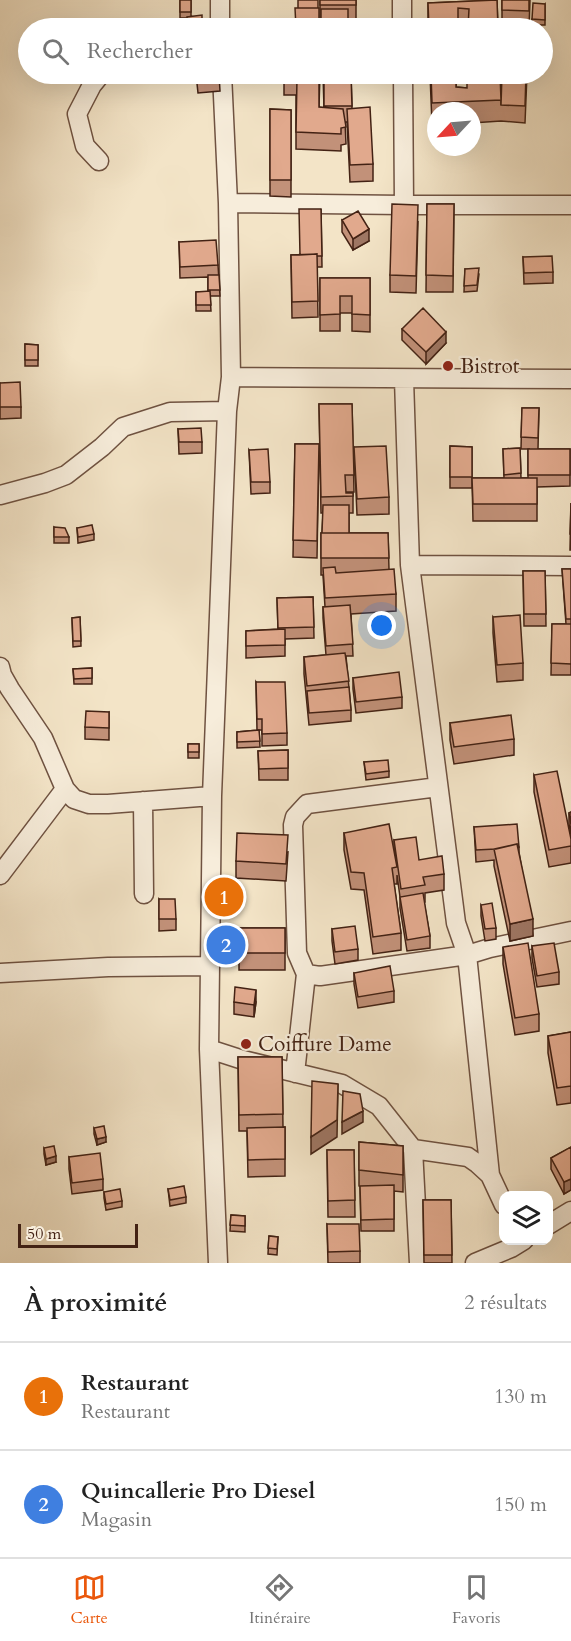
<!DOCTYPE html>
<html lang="fr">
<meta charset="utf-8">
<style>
body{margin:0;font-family:Cardo,serif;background:#f6f6f6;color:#222}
.controls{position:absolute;right:18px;bottom:18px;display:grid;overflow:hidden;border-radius:12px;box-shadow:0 6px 24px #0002}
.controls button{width:54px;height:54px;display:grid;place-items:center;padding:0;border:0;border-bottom:2px solid #e0e0e0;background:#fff;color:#222;font:30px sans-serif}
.compass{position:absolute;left:427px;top:102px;width:54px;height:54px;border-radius:50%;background:#fff;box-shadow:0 6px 24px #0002;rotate:244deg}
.scale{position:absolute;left:18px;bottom:15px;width:120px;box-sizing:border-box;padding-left:6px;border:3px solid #432214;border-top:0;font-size:16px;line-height:21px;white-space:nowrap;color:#432214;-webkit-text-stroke:4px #f7eddb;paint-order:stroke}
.you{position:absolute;left:382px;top:626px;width:21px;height:21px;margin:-15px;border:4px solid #fff;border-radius:50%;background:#1a73e8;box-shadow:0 0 0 9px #1a73e833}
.badge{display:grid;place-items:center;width:39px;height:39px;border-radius:50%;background:#ea580c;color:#fff;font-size:20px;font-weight:700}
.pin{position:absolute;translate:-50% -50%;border:3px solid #fff;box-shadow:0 2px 6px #0006}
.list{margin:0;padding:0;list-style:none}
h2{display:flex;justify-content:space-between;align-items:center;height:78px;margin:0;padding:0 24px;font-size:26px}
h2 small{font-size:20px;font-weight:400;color:#767676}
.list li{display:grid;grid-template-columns:39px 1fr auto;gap:18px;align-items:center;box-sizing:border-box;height:108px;padding:0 24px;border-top:2px solid #e0e0e0}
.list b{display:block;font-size:22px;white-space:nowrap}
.list p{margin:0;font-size:20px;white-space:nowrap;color:#767676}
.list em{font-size:20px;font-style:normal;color:#767676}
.icon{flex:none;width:33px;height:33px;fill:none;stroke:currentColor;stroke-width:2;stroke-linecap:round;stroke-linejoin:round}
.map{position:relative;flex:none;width:571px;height:1263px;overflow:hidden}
.search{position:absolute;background:#fff;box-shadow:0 6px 24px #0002;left:18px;right:18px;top:18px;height:66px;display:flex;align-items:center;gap:15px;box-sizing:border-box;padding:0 21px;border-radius:33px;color:#767676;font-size:22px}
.sheet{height:294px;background:#fff}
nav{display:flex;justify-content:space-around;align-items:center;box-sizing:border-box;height:84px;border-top:2px solid #e0e0e0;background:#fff;font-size:16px;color:#767676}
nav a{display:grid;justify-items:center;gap:3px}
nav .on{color:#ea580c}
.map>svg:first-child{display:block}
</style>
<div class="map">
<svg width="571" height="1263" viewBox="0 0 571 1263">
<rect width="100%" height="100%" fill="#f3e4c7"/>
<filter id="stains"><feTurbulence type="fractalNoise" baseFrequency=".00333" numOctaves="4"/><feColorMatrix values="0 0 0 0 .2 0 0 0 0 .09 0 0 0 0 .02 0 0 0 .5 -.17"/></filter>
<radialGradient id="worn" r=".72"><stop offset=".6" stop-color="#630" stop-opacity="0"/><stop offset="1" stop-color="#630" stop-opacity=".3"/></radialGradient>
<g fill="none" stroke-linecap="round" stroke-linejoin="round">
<g stroke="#6f5241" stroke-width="21">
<path id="minor" d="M402 0V28
M220 28V0
M403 74 404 205
M99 161 85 146 77 114 92 85 101 74
M228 203 404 205H571
M231 377 571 379
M404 379 410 565 456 923 467 955 490 948 571 931
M0 495 45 483 66 475 102 447 123 427 170 412 227 411
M410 565 571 566
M0 667 2 675 10 689 43 738 65 789 74 799 89 804H108L212 796
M438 787 307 804 295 817 293 825 297 953 306 974 320 976 467 955 490 1175
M143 801 144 894
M0 875 65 789
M0 973 108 967 210 966
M209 1049 243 1060 342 1084 379 1106 413 1149 468 1157 478 1164 490 1175 504 1205
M295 1073 306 974
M413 1149 419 1263
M548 1225 571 1211
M218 1263 209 1049 212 796 227 411 231 377 228 203 222 74
M475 1263 511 1248 524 1240"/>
</g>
<use href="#minor" stroke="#f7eddb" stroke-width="18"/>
</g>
<path fill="#c29179" stroke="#432214" stroke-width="1.5" d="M180 0H191V16L202 22V28H188L187 18H180Z
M320 0H356V22H320Z
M497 0 498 28H428V3Z
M502 0H530L529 28 502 27Z
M545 4V25H532V19Z
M196 74H219L220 91 198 93Z
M284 74H320L319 107 324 108 323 74H351L352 108 373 164V181L350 182 347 122H345L346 144 341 145V151L296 149V95H284Z
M430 74H457L456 87 467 88 500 74 501 105 502 74H527L525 123 501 121 472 123V111H436V124H432Z
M270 109 291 110V197L270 196Z
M427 204H454L453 292H426Z
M321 209 322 267H317L318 317 292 318 291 255H300Z
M342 220 369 241 353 250 342 232Z
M418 221 416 293 390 292V275Z
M179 242 218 265 220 296H210L211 311H196V292H208V277L180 278Z
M523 257 553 272V283L524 284Z
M465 269 479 274 477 291 464 292Z
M320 278H370V332L352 331V313H340V331H320Z
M402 329 446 343 426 364 402 340Z
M25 344 38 345V366H25Z
M0 383 21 407V418L0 419Z
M319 404H352L354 492H346V493H353V513H349V533H388L389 569 396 594V611L351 614 353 656H346L351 710V721L309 725 304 674V657L326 655 323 618V607H325L323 575H321V533H322L323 513H321Z
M522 408H539L538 449H570V486L537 487V521H473L472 478H504L503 449 520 448 521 478H528V449H530H521Z
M178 429 202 442V453L179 454Z
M295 444H319L317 558 293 557Z
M450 446 472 447V488H450Z
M354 447 389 497V514L357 515Z
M249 450 270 482V493L251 494Z
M571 503V550H570Z
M54 527 69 537V543H54Z
M77 528 94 534V540L78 543Z
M562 569H571V675H551L552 624H566Z
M523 571H545L546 626H524Z
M313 597 314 638 285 639V656L246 658V631L278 629 277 598Z
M80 617 81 646 73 647 72 618Z
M493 617 523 663V680L497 682 493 633Z
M92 668V684H74L73 669Z
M353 678 402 697V708L356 713 353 689Z
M256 682 287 733V745L262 746V730H257Z
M109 712V740L85 739V727Z
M450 723 514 739V755L454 764 450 740Z
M259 730 260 747 237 748V732Z
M188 744H199V758H188Z
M288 750V780H259L258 751Z
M364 762 389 771V777L366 780Z
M534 775 571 839V863L549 867 534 792Z
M571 812V835L569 824V813Z
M474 827 519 847V852L533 936 510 941 494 866V860L476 862Z
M344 833 394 852V840L419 860 444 874V890L425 893V902H424L430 936V948L407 951 400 908V897L397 875V884H394L401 933V950L373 954 364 890 351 889 344 850Z
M288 852 286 881 236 878V861Z
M159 899 176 919V930L159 931Z
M481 905 496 928V939L485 941 481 916Z
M239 928H285V970H239Z
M332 929 358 949V960L335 964 332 941Z
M532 946 559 972V984L537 987 532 958Z
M503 947 539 1014V1031L515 1035 503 964Z
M354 973 394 991V1002L358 1008 354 984Z
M234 1002H256L254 1017 234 1014Z
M571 1032V1103L557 1105 548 1053V1036Z
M238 1057H282L283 1127H285V1176L248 1177 247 1131H239Z
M94 1128 106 1142 97 1145 94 1134Z
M359 1142 403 1146V1192L394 1191V1231H361L360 1187 359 1186Z
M571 1147V1190L564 1194 551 1169V1158Z
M44 1148 56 1162 46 1165 44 1154Z
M327 1150H354L355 1217H328Z
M69 1157 103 1179V1190L72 1194 69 1169Z
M168 1189 186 1197V1203L170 1206Z
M104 1192 122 1201V1207L106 1210 104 1198Z
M423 1200H451L452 1263H424Z
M231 1215 245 1216V1232L230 1231Z
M327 1224 360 1251V1263H328Z
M269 1236 278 1237 277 1255 268 1254Z"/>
<path fill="#9e7663" stroke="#432214" stroke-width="1.5" d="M369 229V241L353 250V239Z
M446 332V343L426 364V352Z
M533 919V936L510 941V924Z
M256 990V1002L254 1017V1005Z
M338 1084 337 1137 311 1154V1137Z
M363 1111V1122L342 1134V1122Z
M106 1137V1142L97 1145V1139Z
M56 1156V1162L46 1165V1159Z
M571 1179V1190L564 1194V1182Z"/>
<path fill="#e1a98d" stroke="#432214" stroke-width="1.5" d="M180 0H191V12H180Z
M298 0H318V8H298Z
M320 0H356V5H320Z
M497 0 498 28H468L469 9 458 8V28H429L428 3Z
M502 0H529V11L502 10Z
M533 3 545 4V20L532 19Z
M295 8H319V28H296Z
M321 9H348V28H321Z
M202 15V22L188 24 187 17Z
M197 74H219L220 80 198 81Z
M284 74H319V107L343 109 346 127 341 128V134L296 132 297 78H284Z
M324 74H351L352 106H324Z
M431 74H456V87L467 88V74H500L501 100 432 103Z
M502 74H526L525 106 501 105Z
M370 107 373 164 350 165 347 109Z
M270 109 291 110V180H270Z
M392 204 418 205 416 276 390 275Z
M427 204H454L453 276 426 275Z
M299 209H321L322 256H317V254L300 255Z
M358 211 369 229 353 239 342 220Z
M216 240 218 265 180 267 179 242Z
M317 254 318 301 292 302 291 255Z
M552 256 553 272 524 273 523 257Z
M479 268 477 285 464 286 465 269Z
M208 275H219L220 290H208Z
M320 278H370V315L352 314V296H340V314L320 315Z
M210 291 211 305H196V292Z
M423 308 446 332 426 352 402 329Z
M25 344 38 345V360H25Z
M20 382 21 407H0V383Z
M319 404H352L354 475H345L346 493H353V496L321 497Z
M522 408H539L538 438 521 437Z
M201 428 202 442H179L178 429Z
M295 444H319L317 541 293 540Z
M386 446 389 497 357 499 354 447Z
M450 446 472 447V477H450Z
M520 448 521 473 504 475 503 449Z
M268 449 270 482H251L249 450Z
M528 449H570V475H528Z
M472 478H537V504H473Z
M571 503V534H570Z
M323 505H349V533H322Z
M92 525 94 534 78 537 77 528Z
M54 527 65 528 69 537H54Z
M321 533H388L389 558H321Z
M335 567 336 573 394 569 396 594 325 598 323 568Z
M562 569H571V619H566Z
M523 571H545L546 614H524Z
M313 597 314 627 278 628 277 598Z
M350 605 353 644 326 646 323 607Z
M520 615 523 663 497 665 493 617Z
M80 617 81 641H73L72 618Z
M552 624H571V664L551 663Z
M285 629V645L246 646V631Z
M345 653 349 681 307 686 304 657Z
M92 668V678L74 679 73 669Z
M399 672 402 697 356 702 353 678Z
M256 682H285L287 733 262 734V719H257Z
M349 687 351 710 309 713 307 691Z
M86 711 109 712V728L85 727Z
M511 715 514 739 454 747 450 723Z
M259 730 260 741 237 742V732Z
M188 744H199V752H188Z
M288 750V768L259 769 258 751Z
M388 760 389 771 366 774 364 762Z
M557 771 571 839V846L549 850 534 775Z
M571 812V824L569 813Z
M389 824 397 867 392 868 401 933 373 937 364 873 351 872 344 833Z
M517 824 519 847H518L517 844 496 849 476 850 474 827Z
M237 833 288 835 286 864 236 861Z
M416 837 419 860 442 856 444 874 423 877 425 885 401 889 394 840Z
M517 844 533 919 510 924 494 849Z
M423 893 430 936 407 940 400 897Z
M159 899H175L176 919H159Z
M492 903 496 928 485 929 481 905Z
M355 926 358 949 335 952 332 929Z
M239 928H285V953H239Z
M528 943 539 1014 515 1018 503 947Z
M554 943 559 972 537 976 532 946Z
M390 966 394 991 358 997 354 973Z
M235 987 256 990 254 1005 234 1002Z
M571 1032V1086L557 1088 548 1036Z
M238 1057H282L283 1114 239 1115Z
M312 1081 338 1084 337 1120 311 1137Z
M343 1091 360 1094 363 1111 342 1122Z
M104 1126 106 1137 97 1139 94 1128Z
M285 1127V1159L248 1160 247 1128Z
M359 1142 403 1146V1175L359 1170Z
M54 1146 56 1156 46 1159 44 1148Z
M571 1147V1179L564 1182 551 1158Z
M327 1150H354L355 1200 328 1201Z
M100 1153 103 1179 72 1183 69 1157Z
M394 1185V1219L361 1220 360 1186Z
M184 1186 186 1197 170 1200 168 1189Z
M120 1189 122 1201 106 1204 104 1192Z
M423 1200H451L452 1255H424Z
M231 1215 245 1216V1226L230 1225Z
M327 1224H359L360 1251 328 1252Z
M269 1236 278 1237 277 1249 268 1248Z"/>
<g fill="#8f2418" stroke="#f7eddb" stroke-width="2">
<circle cx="448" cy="366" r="6"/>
<circle cx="246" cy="1044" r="6"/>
</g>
<g text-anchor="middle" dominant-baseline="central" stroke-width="4.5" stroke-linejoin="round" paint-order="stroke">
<g font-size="21" fill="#432214" stroke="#f7eddb" text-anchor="start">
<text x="460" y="366">Bistrot</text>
<text x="258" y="1044">Coiffure Dame</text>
</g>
</g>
<rect width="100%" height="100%" filter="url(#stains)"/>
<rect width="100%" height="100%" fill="url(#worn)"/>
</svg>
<div class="controls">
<button><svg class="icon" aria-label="layers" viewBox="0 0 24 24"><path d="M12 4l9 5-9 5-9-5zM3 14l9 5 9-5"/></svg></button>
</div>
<svg class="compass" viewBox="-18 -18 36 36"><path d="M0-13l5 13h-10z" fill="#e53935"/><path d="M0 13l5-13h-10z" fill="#767676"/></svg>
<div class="scale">50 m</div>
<div class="you"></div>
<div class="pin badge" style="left:224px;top:897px;background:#e8710a">1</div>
<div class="pin badge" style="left:226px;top:945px;background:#3f7fe0">2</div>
<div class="search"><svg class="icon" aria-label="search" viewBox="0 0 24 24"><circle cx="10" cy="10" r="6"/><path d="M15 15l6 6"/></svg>Rechercher</div>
</div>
<section class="sheet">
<h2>À proximité<small>2 résultats</small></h2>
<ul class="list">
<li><span class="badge" style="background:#e8710a">1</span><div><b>Restaurant</b><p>Restaurant</p></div><em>130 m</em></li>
<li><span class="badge" style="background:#3f7fe0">2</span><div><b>Quincallerie Pro Diesel</b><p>Magasin</p></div><em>150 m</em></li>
</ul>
</section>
<nav>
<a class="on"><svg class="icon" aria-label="map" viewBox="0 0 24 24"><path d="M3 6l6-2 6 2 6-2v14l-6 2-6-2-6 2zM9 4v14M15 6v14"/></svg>Carte</a>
<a><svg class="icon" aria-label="directions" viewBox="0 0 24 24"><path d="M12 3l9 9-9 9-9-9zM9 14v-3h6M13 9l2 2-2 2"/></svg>Itinéraire</a>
<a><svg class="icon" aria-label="saved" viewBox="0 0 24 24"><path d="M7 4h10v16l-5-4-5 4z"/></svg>Favoris</a>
</nav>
